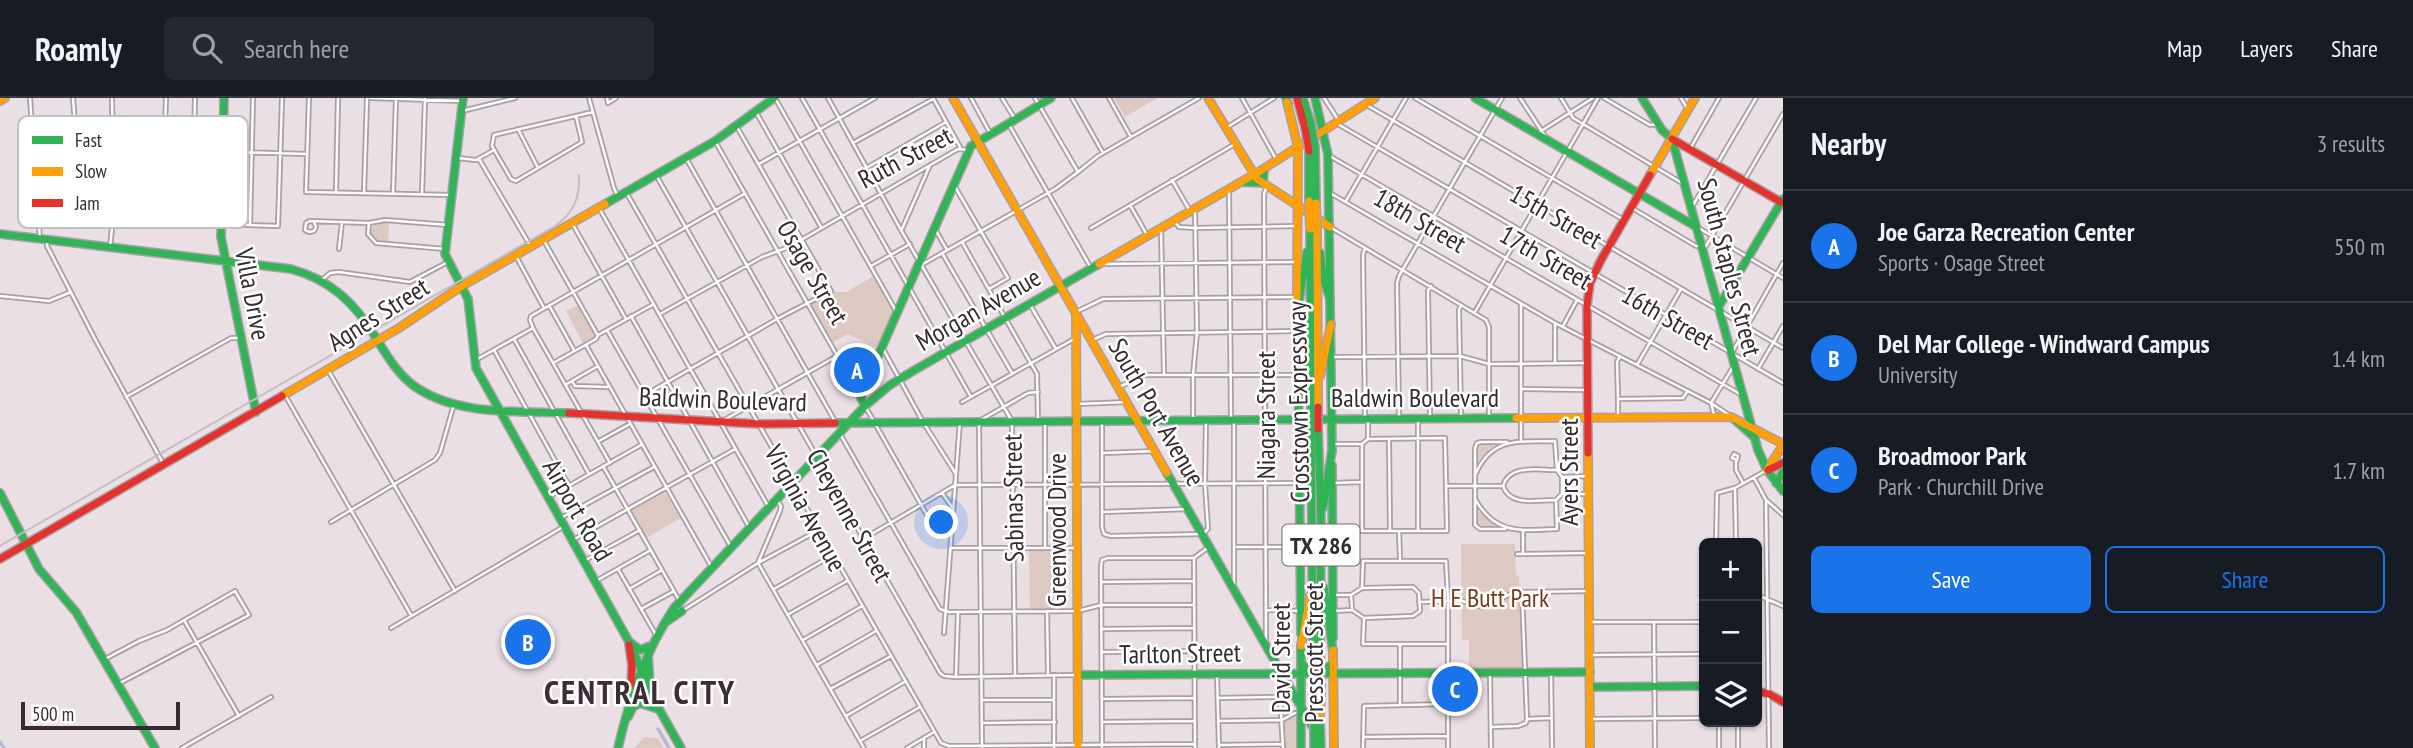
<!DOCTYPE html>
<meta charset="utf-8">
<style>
body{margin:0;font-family:"PT Sans Narrow",sans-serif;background:#242831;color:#f1f3f6}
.controls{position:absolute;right:21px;bottom:21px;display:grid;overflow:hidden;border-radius:10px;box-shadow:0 2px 5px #0004}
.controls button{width:63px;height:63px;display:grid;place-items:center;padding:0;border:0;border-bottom:2px solid #363941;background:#171b24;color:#f1f3f6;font:35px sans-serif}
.scale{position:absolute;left:21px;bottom:18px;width:159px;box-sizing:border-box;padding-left:7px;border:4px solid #332b30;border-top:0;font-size:19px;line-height:24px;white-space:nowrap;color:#332b30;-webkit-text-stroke:5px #fff;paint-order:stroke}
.you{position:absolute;left:942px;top:425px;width:24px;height:24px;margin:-18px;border:5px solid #fff;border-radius:50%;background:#1a73e8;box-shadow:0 0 0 10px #1a73e833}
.badge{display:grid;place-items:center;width:46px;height:46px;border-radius:50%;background:#1a73e8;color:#fff;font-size:23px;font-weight:700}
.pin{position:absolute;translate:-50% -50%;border:4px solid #fff;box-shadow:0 2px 7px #0006}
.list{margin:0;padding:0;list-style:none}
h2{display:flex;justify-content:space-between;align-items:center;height:91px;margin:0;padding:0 28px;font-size:30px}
h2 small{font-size:23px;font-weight:400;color:#9ea1a6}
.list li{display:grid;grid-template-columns:46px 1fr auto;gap:21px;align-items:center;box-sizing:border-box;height:112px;padding:0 28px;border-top:2px solid #363941}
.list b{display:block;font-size:26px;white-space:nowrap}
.list p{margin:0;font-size:23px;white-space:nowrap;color:#9ea1a6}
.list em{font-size:23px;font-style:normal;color:#9ea1a6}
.actions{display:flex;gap:14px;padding:21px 28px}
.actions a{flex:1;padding:16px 0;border:2px solid #1a73e8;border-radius:10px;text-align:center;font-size:24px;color:#1a73e8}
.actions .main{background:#1a73e8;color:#fff}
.icon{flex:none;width:38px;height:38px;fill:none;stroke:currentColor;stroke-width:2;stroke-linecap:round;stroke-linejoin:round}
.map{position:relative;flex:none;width:1783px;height:650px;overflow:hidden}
header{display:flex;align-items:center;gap:42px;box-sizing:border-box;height:98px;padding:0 35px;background:#171b24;border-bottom:2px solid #363941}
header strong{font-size:33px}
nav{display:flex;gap:38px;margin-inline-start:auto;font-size:24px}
.search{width:490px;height:63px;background:#242831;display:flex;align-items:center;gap:18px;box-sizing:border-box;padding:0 24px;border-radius:10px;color:#9ea1a6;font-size:26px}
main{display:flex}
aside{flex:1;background:#171b24}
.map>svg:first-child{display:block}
</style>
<header>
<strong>Roamly</strong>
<div class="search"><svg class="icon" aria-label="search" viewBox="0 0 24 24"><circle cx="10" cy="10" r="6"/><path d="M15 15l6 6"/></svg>Search here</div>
<nav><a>Map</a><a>Layers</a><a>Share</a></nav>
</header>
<main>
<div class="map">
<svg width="1783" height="650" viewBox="0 0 1783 650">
<rect width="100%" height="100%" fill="#eadfe5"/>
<path fill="#ddc8c2" d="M1114 0H1158L1125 19Z
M380 124 389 125 388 145 376 143 370 136 372 129Z
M874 178 894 214 878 250 848 236 833 244 811 207 833 194H846Z
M579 207 596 239 584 247 566 213Z
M1480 345H1491L1493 348 1478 363 1476 361V349Z
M664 393 681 420 646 440 631 412Z
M1478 413 1494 426V429L1481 430 1478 428 1476 415Z
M1461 446H1515L1516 477 1519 478 1522 537V541L1516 542H1523V571H1469V542H1462Z
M1029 452H1061L1060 511H1030Z
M1550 496V503H1542V509L1524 510V497Z
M1449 576H1460V593H1465V605H1449Z
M1298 616V650H1285L1284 623Z
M644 639 658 640 664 650H635Z"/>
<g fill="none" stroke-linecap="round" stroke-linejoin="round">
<path stroke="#b6b8d9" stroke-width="3.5" d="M658 631 669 650
M0 644 4 650"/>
<g stroke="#a8a0a4" stroke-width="6">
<path id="street" d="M30 0 40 142
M73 0 81 107 114 112
M166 0 162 120 221 121
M309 0 306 94 452 97
M370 0 463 3
M589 0 614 90 618 99
M607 0 608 5 616 0
M775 0 896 213
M802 0 971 299
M828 0 901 132 1012 323 1015 578
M933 0 960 49
M971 0 990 35
M1002 0 1015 21
M1072 0 1103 55
M1109 0 1131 39
M1242 0 1276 61
M1324 0 1339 23
M1415 0 1624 122
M1520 0 1545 38
M1561 0 1573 20 1682 85
M1604 0 1650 27 1659 26
M1681 0 1688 12
M1365 6 1783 250
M462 13 515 0
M756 14 821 129
M576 18 582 44 516 83 511 81 492 48 494 37 593 14
M1008 25 1091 170
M1336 25 1783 285
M1226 30 1274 0
M518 31 538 70
M1538 35 1593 0
M715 43 855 289 861 294
M853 45 933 1
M78 50H113
M1690 51 1719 0
M154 52 307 56
M1328 57 1740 296
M458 60 476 62 494 52
M686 60 836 325
M479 61 531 149
M759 66 875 0
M868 69 946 24
M1078 74 1098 58 1199 0
M656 77 940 575 944 578 956 579 1076 577
M1172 82 1190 113
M954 87 1008 180 989 191
M1229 90 1231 321
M336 94 338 0
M626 94 941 645 949 648 1195 646
M364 95 367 0
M1330 95 1555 225 1711 305 1714 317
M393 96 396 0
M422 96 425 1
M1346 103 1406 0
M1130 107 1147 137
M1692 109 1756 0
M599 110 768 408
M1632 110 1696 148H1706L1783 16
M192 120 195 0
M1174 123 1179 129 1195 130 1297 128
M314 124 316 129 314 133 309 134 305 132 306 125 310 123 369 125 385 122 448 127
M369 125 368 136 376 145 445 151
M572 125 626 221
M221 126 278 128 282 0
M250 127 253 0
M1330 129 1486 222 1489 229V320
M1697 129 1783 180
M1091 130 1235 46
M1161 130 1164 276
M902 131 930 67
M935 131 947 152
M543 141 597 236
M47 142V148L96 243 164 367
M962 144 1037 276 1038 323
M110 149 114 112 112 0
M339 151 342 124
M942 155 1012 275
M516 158 544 210
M923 166 1055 91 1078 74 1035 0
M1101 166 1297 164
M871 168 910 146
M323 181 330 175 339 174 410 184 448 164
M0 198 49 203 71 194
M1029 205 1056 251
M550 209 574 252
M1076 214 1103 201 1297 199
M1475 214 1598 0
M660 216 762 159 789 149 958 51 969 52
M631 218 749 429
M1563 228 1577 202
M607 232 731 449
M514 241 589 376
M1092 242 1106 236 1298 233
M586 247 711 468
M882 249 923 324 956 376
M494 252 569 388
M1733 253 1783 165
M1331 259 1460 258 1489 266 1588 265
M474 263 533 230
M555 264 596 241 598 237 654 206
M1555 265V225
M1637 267 1681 191
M1758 271 1783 228
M328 272 455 493
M572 283 575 288 609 289
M565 287 598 268
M1119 289 1145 277H1299
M1521 291 1587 292
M285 297 411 517
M645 297 777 221 831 193 737 29
M126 299 231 240H240
M1618 299 1617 264 1620 258
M962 304 1076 240
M1077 306 1128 304
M865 308 936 433
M1729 317 1711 305 1733 269
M1461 318 1459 212 1461 207
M1618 319V301L1683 300 1687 294
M1193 320V277L1197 235 1195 110
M1418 320V433
M1430 320 1428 193 1431 188
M1365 321 1363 157 1365 150
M1368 321V341
M1399 321 1397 185 1399 178 1502 0
M724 322 837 258
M1102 324V429L1104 436 1111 438 1203 436 1208 431 1205 386 1206 321
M839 334 940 511 949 514 1078 513 1101 507H1194
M1389 342 1390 432
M1521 342V206
M599 343 630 326
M1332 346H1362L1368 341 1445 340 1447 433H1362V346
M1103 355 1156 353
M1734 356 1738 358 1737 362 1732 360Z
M1736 362V372L1743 385
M610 365 533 230 530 222 531 218 744 96
M603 368 679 502
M1475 377C1492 338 1519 344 1555 343L1557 372 1562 379V396L1556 402 1557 431C1521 432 1496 438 1475 401
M1562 379 1588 378
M1754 380 1766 402 1783 417
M1334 385 1362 384
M1447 388H1503
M1503 388C1509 366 1538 372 1557 372
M1503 388C1510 409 1537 402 1555 402
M1735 390 1736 445
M942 395 952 409
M1563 396H1588
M547 400 641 347
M1766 402 1769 650
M1102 414 1189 411
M559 421 654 369
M331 424 435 362 440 355 454 306
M1505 431H1480L1475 427V350L1477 345 1481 344H1507
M819 432 758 465 864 650
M1399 433 1400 461
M863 441 955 387 1299 385
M571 443 735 351
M1716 445 1717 395 1735 390 1767 372
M1045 449V323
M1237 449H1300
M952 450H1078
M1517 456 1589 455
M1523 456V432
M1194 460 1195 650
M584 463 640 432
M618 471 656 537
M596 483 651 452
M1102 484 1194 483
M1234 489V320
M1362 490 1363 463H1446L1448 503V650
M629 491 662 472
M774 491 833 457
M1522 495 1527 621
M1351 497 1352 511
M1757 497 1783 508
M1419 504 1462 503 1482 509 1515 494 1589 493
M674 510 682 513 758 465 780 413 781 408 776 401
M641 511 674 493
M1266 512 1300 513
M1047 513 1048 577
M1334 513 1352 512 1364 520 1413 518 1420 513 1419 495 1413 489 1362 490 1351 497H1334
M789 516 847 483
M1364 520 1363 546H1448
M184 522 239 618
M1590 524H1704
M1654 525 1655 650
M391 530 563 429
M1103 531 1194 530
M944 535 960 323
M803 542 862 508
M1266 546 1264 96 1267 88
M1400 546V606
M1102 554 1196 553
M1590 557 1704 556
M105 561 139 543 167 532 235 493 249 517 118 586
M817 567 876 533
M1490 574 1491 650
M1551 574 1552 650
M1217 576 1219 650
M956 578 958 514
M832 590 891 558
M1280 598 1283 650
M1218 600 1277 599 1291 592
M1103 601 1195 600
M982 602H1054
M846 618 906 583
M1590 621 1704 620
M1219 623 1282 622 1295 615
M1103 624 1195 623
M1738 624V650
M982 625 1055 624
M1492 629 1518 628 1526 625 1527 621 1551 620
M1363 639 1447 638
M860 643 920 609
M1220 647 1283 646
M182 650 271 599
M907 650 934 634
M924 650V640
M982 650 979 323 1028 295 1038 294
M1054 650V577
M1102 650 1101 468 1102 462 1108 460H1194L1210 448
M1363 650 1364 608 1448 606
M1719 650V624"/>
</g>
<g stroke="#a8a0a4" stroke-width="10">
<path id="fast" d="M224 0 221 139 256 314
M463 0 445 156 468 201 476 270 628 542 659 611 681 650
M1286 0 1288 6
M1303 0 1311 26
M1315 0 1328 57 1332 354
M1475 0 1695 128
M1642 0 1662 32 1672 41 1758 352 1767 372 1783 393
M1315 49 1316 105
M1309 53V103
M1242 84 1263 85 1264 72
M605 106 715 43 774 0
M1310 131 1311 308
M0 136 291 171C331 182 355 205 376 240 388 259 398 277 417 290 460 318 519 313 569 315
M1320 155 1324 183 1330 201
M1719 208 1783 101
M1297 212 1298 242
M1297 215 1307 154
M1298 240 1308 279
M1298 251 1301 536
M865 308 861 300 862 294 971 48 1051 0
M1734 321 1755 340
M835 325 1516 320
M1311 331 1313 564
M1318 331 1321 423 1320 564
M1299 346 1305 362 1309 388
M1332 367 1333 540
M1167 375 1312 628
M1776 385 1783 374
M0 395 39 471 76 514 155 650
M1323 410 1332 352
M1324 490 1333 554
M666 524 682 513
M631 545 640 552 650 548
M1301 548V650
M648 556 650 589
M1301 565 1305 569H1329L1333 565
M1078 577 1590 574
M1314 588V610
M1590 589 1704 588
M628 619 633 609 640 605 658 611
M618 650C630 599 645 554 674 510L865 308 890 287 913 273 1099 166"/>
</g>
<g stroke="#a8a0a4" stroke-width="10">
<path id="slow" d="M953 0 1167 375
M1208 0 1257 81 1330 129
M0 3 5 0
M1287 4 1298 49 1297 200
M1650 77 1695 0
M1317 131 1318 309
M1099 166 1260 73 1375 0
M1076 215 1078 650
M1320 278 1331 226
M282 298 399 230 462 188 605 106
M1516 320 1731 319 1783 346
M1588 355 1590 650
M1767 372 1783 347
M1301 548 1310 498
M1333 552 1334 650
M1320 622 1321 587"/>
</g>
<g stroke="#a8a0a4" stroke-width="10">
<path id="jam" d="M1297 0 1305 30
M1672 41 1781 104
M569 315 759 326 835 325
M1588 355 1587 207 1590 185 1601 162 1650 77
M1768 372 1783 365
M0 461 282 298
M629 547 632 567 631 586
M1757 593 1769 596 1783 604"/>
</g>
<use href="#street" stroke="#fcfafb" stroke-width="2.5"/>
<use href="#fast" stroke="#30b455" stroke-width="7"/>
<use href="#slow" stroke="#ff9f0a" stroke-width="7"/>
<use href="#jam" stroke="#e5322d" stroke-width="7"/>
<path stroke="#c2bfc0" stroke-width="2" d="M0 448 555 128C574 115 580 99 579 77"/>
<g stroke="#a8a0a4" stroke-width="10" stroke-linecap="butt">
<path id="fast-bridge" d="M1311 26 1315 49
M1311 308V331
M1320 564 1321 587
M1314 610V650
M1320 622 1321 650"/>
</g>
<g stroke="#a8a0a4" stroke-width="10" stroke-linecap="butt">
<path id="slow-bridge" d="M1309 103 1310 131
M1316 105 1317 131"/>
</g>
<g stroke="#a8a0a4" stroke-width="10" stroke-linecap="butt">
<path id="jam-bridge" d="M1305 30 1309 53
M1318 309V331
M1313 564 1314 588"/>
</g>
<use href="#fast-bridge" stroke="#30b455" stroke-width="7"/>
<use href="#slow-bridge" stroke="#ff9f0a" stroke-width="7"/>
<use href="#jam-bridge" stroke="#e5322d" stroke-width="7"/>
</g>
<g text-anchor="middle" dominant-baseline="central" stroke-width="5" stroke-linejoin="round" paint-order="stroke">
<rect fill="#fff" stroke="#706b6e" stroke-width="2" x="1282.5" y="426.5" width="77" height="41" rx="5"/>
<g font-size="24" font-weight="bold" fill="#332b30">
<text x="1321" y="447">TX 286</text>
</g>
<g font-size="26" fill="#332b30" stroke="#fff">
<text transform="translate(905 59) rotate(-28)">Ruth Street</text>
<text transform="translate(1556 118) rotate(30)">15th Street</text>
<text transform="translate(1420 122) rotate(30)">18th Street</text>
<text transform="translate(1546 159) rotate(30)">17th Street</text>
<text transform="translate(1730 169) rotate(75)">South Staples Street</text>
<text transform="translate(813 174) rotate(60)">Osage Street</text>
<text transform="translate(253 196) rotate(79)">Villa Drive</text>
<text transform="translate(978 211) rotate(-30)">Morgan Avenue</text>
<text transform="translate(378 216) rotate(-32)">Agnes Street</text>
<text transform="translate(1668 219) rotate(30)">16th Street</text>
<text x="1415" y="299">Baldwin Boulevard</text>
<text transform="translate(723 301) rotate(2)">Baldwin Boulevard</text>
<text transform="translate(1298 304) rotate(-91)">Crosstown Expressway</text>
<text transform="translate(1157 314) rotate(60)">South Port Avenue</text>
<text transform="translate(1265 317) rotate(-90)">Niagara Street</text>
<text transform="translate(1568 374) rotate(-90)">Ayers Street</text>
<text transform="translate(1013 400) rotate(-91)">Sabinas Street</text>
<text transform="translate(806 410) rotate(61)">Virginia Avenue</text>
<text transform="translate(578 412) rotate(60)">Airport Road</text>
<text transform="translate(850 417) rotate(61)">Cheyenne Street</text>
<text transform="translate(1056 432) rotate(-90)">Greenwood Drive</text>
<text transform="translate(1180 555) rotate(-1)">Tarlton Street</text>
<text transform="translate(1313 555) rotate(-90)">Presscott Street</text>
<text transform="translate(1280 560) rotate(-90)">David Street</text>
</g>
<g font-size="26" fill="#783c1b" stroke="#fff">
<text x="1490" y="499">H E Butt Park</text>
</g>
<g font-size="33" font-weight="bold" letter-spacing="2" fill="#3d2d37" stroke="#fff">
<text x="640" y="593">CENTRAL CITY</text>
</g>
</g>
<rect x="18" y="18" width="230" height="112" rx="10" fill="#fff" stroke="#c2bfc1" stroke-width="2"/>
<rect x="32" y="38" width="31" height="8" fill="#30b455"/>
<rect x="32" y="69" width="31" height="9" fill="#ff9f0a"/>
<rect x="32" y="101" width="31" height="8" fill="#e5322d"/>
<g font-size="19" fill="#332b30">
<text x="75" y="49">Fast</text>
<text x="75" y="80">Slow</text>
<text x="75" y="112">Jam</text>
</g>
</svg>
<div class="controls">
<button>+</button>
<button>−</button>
<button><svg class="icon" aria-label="layers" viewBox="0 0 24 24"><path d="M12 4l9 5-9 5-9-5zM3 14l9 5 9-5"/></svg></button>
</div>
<div class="scale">500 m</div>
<div class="you"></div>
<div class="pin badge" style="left:857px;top:272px">A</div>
<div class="pin badge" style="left:528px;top:544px">B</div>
<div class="pin badge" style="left:1455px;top:591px">C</div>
</div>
<aside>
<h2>Nearby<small>3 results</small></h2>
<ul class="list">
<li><span class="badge">A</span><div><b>Joe Garza Recreation Center</b><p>Sports · Osage Street</p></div><em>550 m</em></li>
<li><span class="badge">B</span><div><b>Del Mar College - Windward Campus</b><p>University</p></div><em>1.4 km</em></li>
<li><span class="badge">C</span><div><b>Broadmoor Park</b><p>Park · Churchill Drive</p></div><em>1.7 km</em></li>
</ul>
<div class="actions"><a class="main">Save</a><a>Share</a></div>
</aside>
</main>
